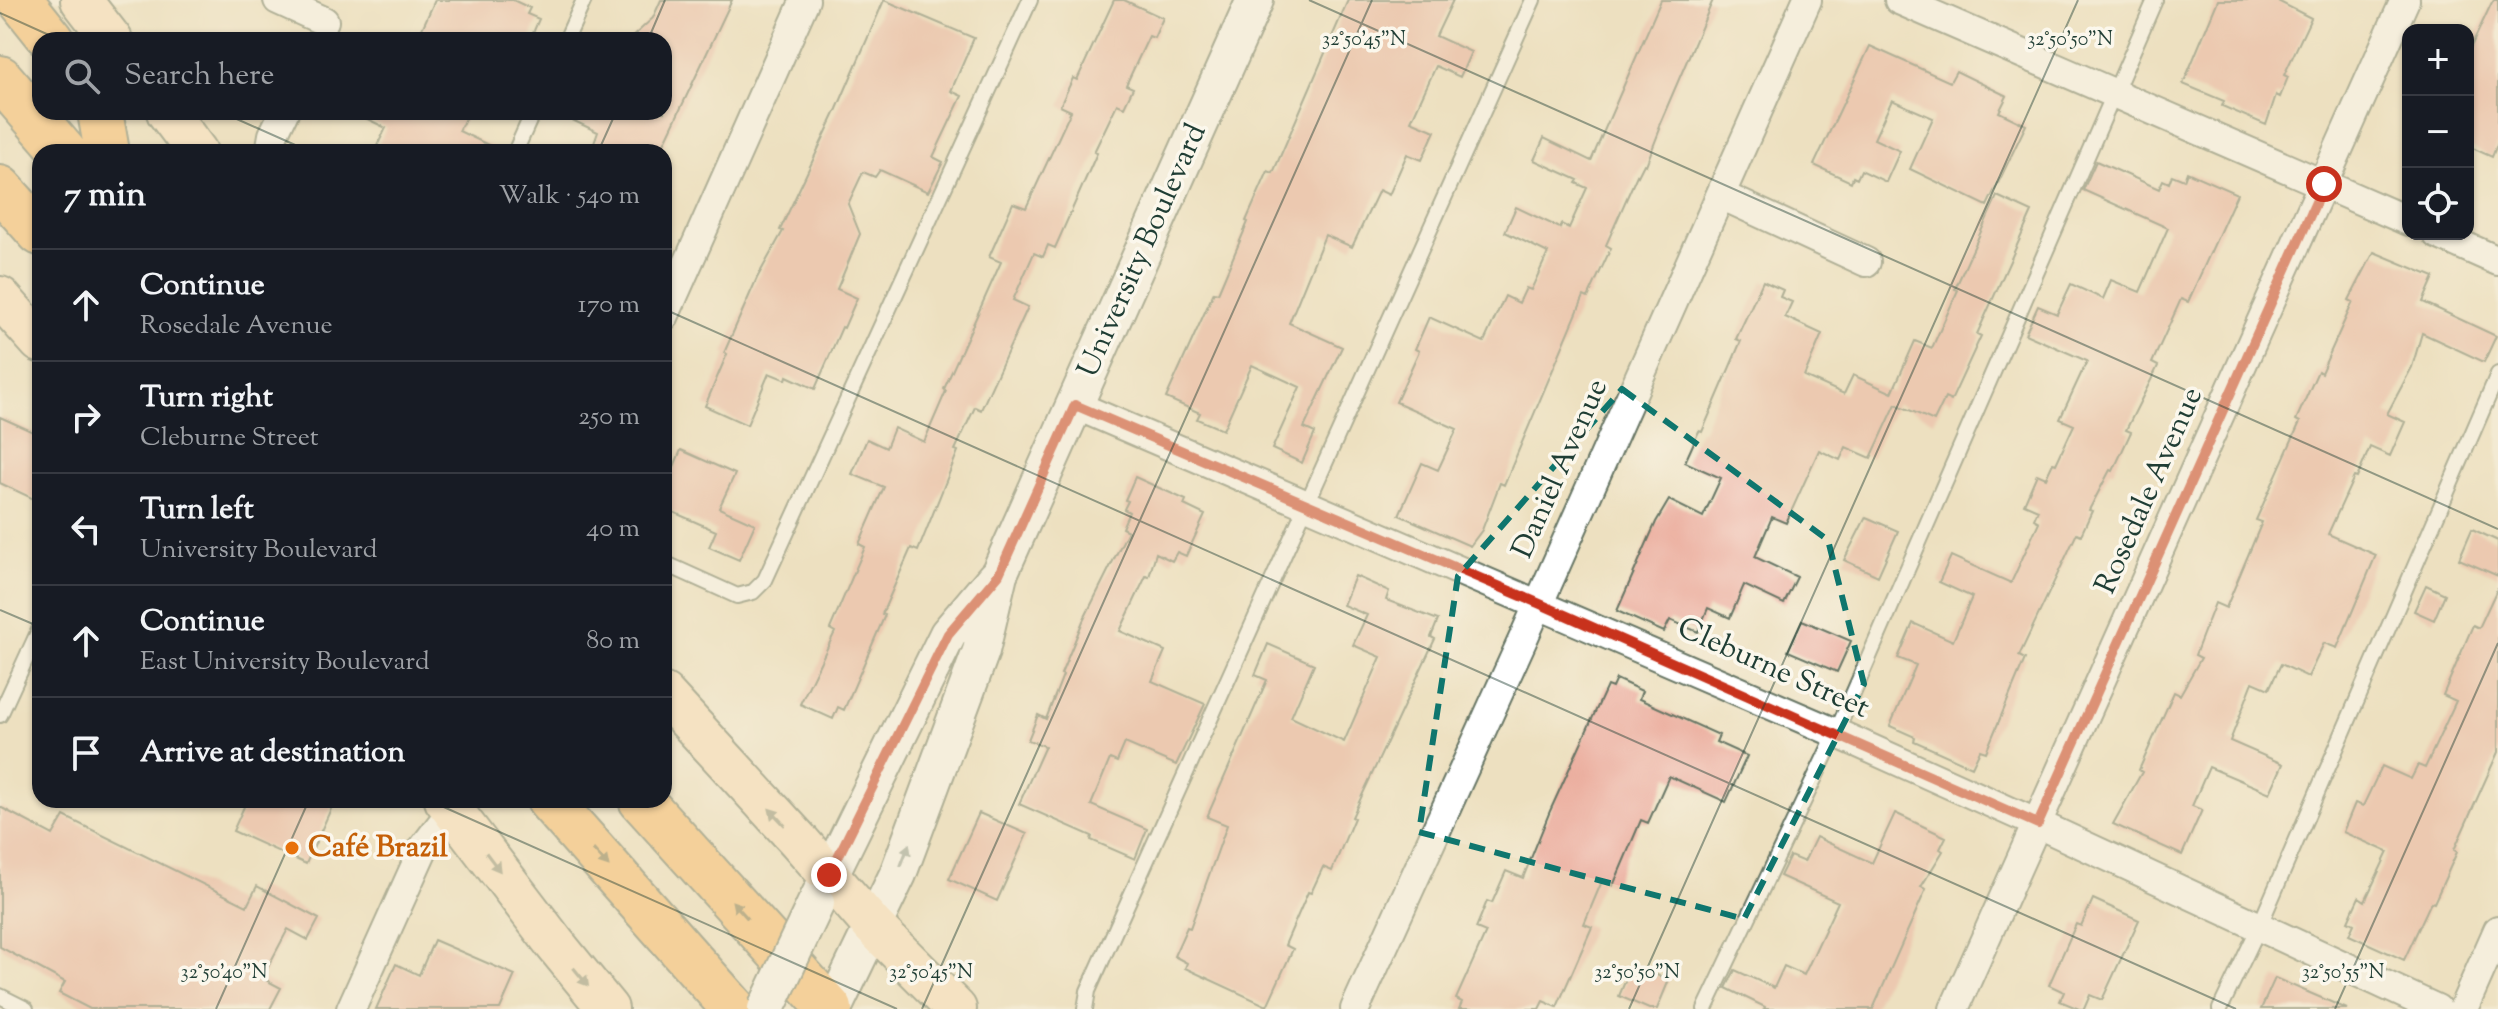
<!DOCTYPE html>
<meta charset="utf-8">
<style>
body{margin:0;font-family:"Sorts Mill Goudy",serif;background:#242831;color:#f1f3f6}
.controls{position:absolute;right:24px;top:24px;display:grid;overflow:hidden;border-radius:16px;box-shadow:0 2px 6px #0004}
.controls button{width:72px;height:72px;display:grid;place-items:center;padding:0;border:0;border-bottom:2px solid #363941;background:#171b24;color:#f1f3f6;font:40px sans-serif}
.stop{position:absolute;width:24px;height:24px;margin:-18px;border:6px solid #c8321e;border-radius:50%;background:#fff}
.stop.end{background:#c8321e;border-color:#fff;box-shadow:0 2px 8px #0008}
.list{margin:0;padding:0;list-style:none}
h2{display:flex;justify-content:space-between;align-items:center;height:104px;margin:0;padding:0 32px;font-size:34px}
h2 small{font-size:26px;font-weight:400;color:#9ea1a6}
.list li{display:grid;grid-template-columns:52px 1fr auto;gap:24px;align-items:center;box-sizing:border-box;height:112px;padding:0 32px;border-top:2px solid #363941}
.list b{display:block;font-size:30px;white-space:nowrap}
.list p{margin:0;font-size:26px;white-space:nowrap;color:#9ea1a6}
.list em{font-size:26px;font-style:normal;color:#9ea1a6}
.icon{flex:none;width:44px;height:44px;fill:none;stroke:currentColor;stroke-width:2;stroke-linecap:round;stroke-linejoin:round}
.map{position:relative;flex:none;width:2498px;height:1009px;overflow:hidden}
.search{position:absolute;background:#171b24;box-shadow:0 2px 6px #0004;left:32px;top:32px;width:640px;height:88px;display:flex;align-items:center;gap:20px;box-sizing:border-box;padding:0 28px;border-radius:24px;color:#9ea1a6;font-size:30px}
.panel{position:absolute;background:#171b24;box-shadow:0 2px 6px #0004;left:32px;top:144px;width:640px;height:664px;border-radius:24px}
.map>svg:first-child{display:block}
</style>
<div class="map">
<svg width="2498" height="1009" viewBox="0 0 2498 1009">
<rect width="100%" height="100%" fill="#fbf7ec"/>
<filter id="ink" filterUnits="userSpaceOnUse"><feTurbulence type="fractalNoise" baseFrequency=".0125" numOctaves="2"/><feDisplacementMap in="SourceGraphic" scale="16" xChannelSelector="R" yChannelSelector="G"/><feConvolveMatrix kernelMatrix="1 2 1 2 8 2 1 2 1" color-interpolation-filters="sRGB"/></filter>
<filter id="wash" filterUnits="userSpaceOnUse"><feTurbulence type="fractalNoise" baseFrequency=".006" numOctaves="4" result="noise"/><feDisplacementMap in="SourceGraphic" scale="32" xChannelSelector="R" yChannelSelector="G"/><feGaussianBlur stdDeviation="1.8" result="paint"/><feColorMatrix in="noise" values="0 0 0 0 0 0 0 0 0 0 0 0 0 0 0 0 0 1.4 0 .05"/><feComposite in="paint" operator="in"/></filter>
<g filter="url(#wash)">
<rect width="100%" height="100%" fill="#ede0c0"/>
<g id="blocks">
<path fill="#ebad9e" d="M435 0H513L530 8 527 14 539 19 530 40H417Z
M661 0H732L660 152H591L598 132 555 112H664V40H629L653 18Z
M884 0 974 38 951 91 962 96 933 157 943 162 928 192 880 170 875 177 863 172 848 204 860 234 837 289 857 298 844 328 842 327 815 389 787 376 786 380 769 373 747 425 705 406 727 354 724 353 757 278 783 231 780 230 837 109Z
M1114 0H1124L1163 18 1154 38 1149 36 1126 85 1133 88 1124 107 1117 104 1094 152 1097 153 1055 248 1048 245 1043 257 1034 253 1013 300 1028 307 981 410 975 407 955 450 958 451 918 551 911 548 882 614 885 615 844 710 838 707 833 719 800 704 835 632 830 629 865 547 859 544 884 487 852 474 867 439 886 448 894 428 924 442 946 391 944 389 1001 262 989 257 1013 203 1026 208 1071 111 1060 106 1073 78 1077 80Z
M1348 0H1453L1436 36 1471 52 1460 77 1436 66 1411 121 1435 131 1422 160 1407 154 1389 195 1379 190 1352 247 1325 235 1289 323 1342 347 1304 428 1315 433 1302 463 1272 449 1300 387 1252 365 1223 430 1197 419 1200 413 1166 398 1214 292 1218 293 1248 222 1246 221 1268 171 1273 173Z
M1661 0H1713L1658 128 1660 129 1646 165 1644 164 1638 176 1637 175 1606 245 1611 248 1588 298 1584 296 1504 485 1500 483 1482 530 1470 546 1399 515 1422 463 1438 470 1457 429 1396 402 1419 351 1415 349 1429 317 1484 342 1505 296 1519 303 1526 288 1531 290 1548 253 1505 232 1516 207 1560 228 1561 224 1569 228 1587 188 1576 183 1578 180 1534 160 1544 138 1591 161Z
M2218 0H2276L2311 18 2284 75 2288 77 2280 97 2276 95 2266 125 2222 106 2224 101 2183 84Z
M2493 0H2498V142L2492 157 2468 146V53Z
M1870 46 1950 82 1956 71 2007 96 1999 112 2026 125 1987 206 1910 169 1933 118 1892 100 1874 139 1900 151 1886 182 1861 170 1857 179 1853 177 1851 182 1814 165Z
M353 112H468L459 131 503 152H374L386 128Z
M2096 161 2159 189 2163 180 2169 183 2172 175 2184 180 2187 172 2237 194 2188 302 2181 299 2152 363 2158 366 2126 430 2131 432 2113 471 2110 470 2089 510 2092 511 2081 535 2077 533 2019 656 2025 659 1986 752 1980 750 1972 767 1914 741 1915 737 1890 726 1916 665 1898 658 1913 623 1953 641 1972 597 1939 582 1951 556 2011 583 2039 522 2034 519 2038 510 2024 504 2037 474 2046 478 2053 463 2056 464 2074 425 2060 419 2087 361 2025 334 2038 306 2057 314 2071 284 2103 299 2111 280 2140 292 2168 228 2083 190Z
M1997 196 2032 212 1977 334 1981 336 1951 401 1945 398 1934 421 1896 404 1871 458 1846 447 1840 460 1819 450 1786 523 1772 517 1755 557 1797 577 1784 604 1744 585 1730 618 1708 608 1698 632 1670 620 1664 632 1617 611 1656 522 1669 500 1703 517 1721 478 1685 462 1699 431 1702 432 1741 341 1736 339 1763 281 1783 290 1780 297 1792 302 1785 317 1822 334 1804 376 1844 394 1853 375 1892 393 1915 341 1932 348 1958 290 1955 289Z
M2374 252 2434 277 2423 302 2496 336 2484 362 2422 333 2412 367 2387 414 2405 422 2390 456 2370 447 2357 478 2354 477 2328 534 2376 555 2337 648 2324 643 2308 677 2281 664 2269 689 2253 682 2230 741 2283 764 2270 793 2209 767 2192 806 2202 810 2182 855 2113 824 2142 772 2139 770 2174 692 2180 695 2201 658 2195 655 2215 603 2226 608 2262 522 2256 520 2300 422 2296 420 2318 371 2321 373 2353 302 2349 300Z
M0 417 40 435V502L0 483Z
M681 450 735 474 719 508 755 524 739 560 709 547 716 531 664 508V490Z
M1135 477 1186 500 1184 505 1205 515 1186 556 1177 552 1172 561 1156 553 1149 577 1146 576 1120 631 1165 651 1152 681 1205 704 1176 765 1125 743 1117 762 1110 759 1091 805 1147 829 1135 859 1091 840 1092 836 1019 804 1045 746 1028 740 1038 715 1046 719 1063 675 1061 674 1083 621 1128 531 1122 528 1129 512 1124 509 1128 501 1125 500Z
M1866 517 1898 531 1878 576 1844 560Z
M2472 529 2498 541V576L2459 559Z
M1355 576 1389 591 1386 600 1438 620 1431 637 1435 639 1352 817 1354 818 1332 871 1323 867 1311 893 1308 892 1285 945 1293 949 1267 1006 1185 968 1187 963 1174 956 1187 927 1190 928 1227 825 1207 817 1267 680 1255 675 1268 644 1314 664 1291 717 1344 742 1381 657 1353 645 1367 615 1343 605Z
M2426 585 2445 594 2434 620 2414 611Z
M2498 587V752L2454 850 2457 852 2434 903 2431 902 2404 960 2349 935 2354 924 2348 921 2359 897 2365 901 2388 852 2343 832 2355 803 2363 806 2382 766 2411 779 2418 765 2425 768 2456 701 2443 695 2473 625 2479 628Z
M1802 620 1851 641 1837 672 1788 651Z
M1616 679 1642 691 1639 699 1719 735 1716 742 1747 756 1726 802 1669 776 1648 823 1641 820 1613 886 1602 881 1584 924 1592 927 1557 1007 1543 1001 1539 1009H1459L1462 1002 1456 999 1486 932 1476 928 1487 901 1492 903 1506 871 1523 878 1550 811 1607 686 1612 688Z
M247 800H335L306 864 233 831Z
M0 807 53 835 64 816 247 906 257 886 319 919 308 940 288 929 262 978 281 988 270 1009H90L59 993 65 982 0 947Z
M979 813 1027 834 997 901 949 879Z
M1895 813 1946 837 1940 849 1943 851 1921 887 1926 889 1873 1009H1764L1765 1007 1726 988 1735 970 1774 988 1784 966 1804 975 1838 902 1780 876 1790 856 1804 862 1816 837 1872 863Z
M2093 899 2139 920 2102 1000 2090 995 2084 1009H2079L2060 1001 2064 992 2049 985 2076 924 2081 926Z
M434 940 515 975 500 1009H376L396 964 419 975Z
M1632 965 1669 980 1657 1009H1649L1619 996Z
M2275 978 2347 1009H2261Z"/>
</g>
</g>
<g filter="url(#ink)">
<use href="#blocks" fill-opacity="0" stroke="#677665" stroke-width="2"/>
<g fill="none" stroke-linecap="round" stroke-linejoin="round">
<g stroke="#677665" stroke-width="18">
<path id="service" d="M566 40 584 0
M515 152 533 112
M664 563 737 596 753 592 765 580 1030 0
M0 715 40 628
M0 996 26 1009
M1085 1009 1088 991 1533 0
M1705 1009 1836 733 2155 0
M2220 1009 2259 927 2498 374"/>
</g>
<g stroke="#677665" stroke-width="32">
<path id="minor" d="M278 0 324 21
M1899 0 2408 221
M270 152 273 135 284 112
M1721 195 1866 262
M2437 234 2498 261
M664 317 805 0
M1075 405 1836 733 2038 824 2437 1009
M351 1009 424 847 453 809
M1355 1009 1523 639 1807 0
M1954 1009 2405 0
M2463 1009 2498 930"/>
</g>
<g stroke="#677665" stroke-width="40">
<path id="tertiary" d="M818 899 948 634 995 578
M833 1009 898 874 981 651 999 574 1255 0"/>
</g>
<g stroke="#677665" stroke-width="44">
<path id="secondary" d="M81 0 112 40
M167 112 197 152
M0 297 40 342
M664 694 799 841 873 926 956 1009
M445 800 555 944 608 1009"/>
</g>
<g stroke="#677665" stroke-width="48">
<path id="motorway" d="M20 0 52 40
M0 78 64 152
M100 112 107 152
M0 188 40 233
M549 800 734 1009
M641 800 830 1009"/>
</g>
<use href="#service" stroke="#fff" stroke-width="14"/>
<use href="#minor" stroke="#fff" stroke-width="28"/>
<use href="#tertiary" stroke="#fff" stroke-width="36"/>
<use href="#secondary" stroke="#fee5c5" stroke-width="40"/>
<use href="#motorway" stroke="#fcbd6e" stroke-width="44"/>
<g stroke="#677665" stroke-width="40" stroke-linecap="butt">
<path id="tertiary-bridge" d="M766 1009 816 903"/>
</g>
<use href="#tertiary-bridge" stroke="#fff" stroke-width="36"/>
</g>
<defs><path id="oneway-solid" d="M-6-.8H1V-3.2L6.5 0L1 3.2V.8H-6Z" transform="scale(2)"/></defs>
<g fill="#8e917c">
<use href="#oneway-solid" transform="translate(777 817) rotate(-133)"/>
<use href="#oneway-solid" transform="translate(493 862) rotate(53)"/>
<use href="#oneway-solid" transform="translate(581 977) rotate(51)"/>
</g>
<use fill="#8f9e9a" href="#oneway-solid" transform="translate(905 855) rotate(-69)"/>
<g fill="#82774e">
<use href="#oneway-solid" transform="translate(601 858) rotate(48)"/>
<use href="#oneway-solid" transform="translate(740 910) rotate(-132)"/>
</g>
</g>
<g fill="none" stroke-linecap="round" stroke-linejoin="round" filter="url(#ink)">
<path stroke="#c8321e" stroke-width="10" d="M829 875 948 634 999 574 1075 405 1538 603 2038 824 2324 184"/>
</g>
<path d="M0 0H2498V1009H0ZM1622 389 1828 540 1864 684 1744 919 1419 832 1458 576Z" fill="#ede0c0" fill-opacity=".55" fill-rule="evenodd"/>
<path fill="none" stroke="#0f766e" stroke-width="6" stroke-dasharray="16 10" stroke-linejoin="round" d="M1622 389 1828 540 1864 684 1744 919 1419 832 1458 576Z"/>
<path fill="none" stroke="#1f3d34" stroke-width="2" stroke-opacity="0.45" d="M1309 0 2498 529M0 13 60 40M648 40 665 0M221 112 311 152M598 152 616 112M664 309 2236 1009M0 610 40 627M428 800 897 1009M216 1009 309 800M922 1009 1372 0M1629 1009 2078 0M2335 1009 2498 643"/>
<circle fill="#e8710a" stroke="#fbf7ec" stroke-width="3" cx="292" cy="848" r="8"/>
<g text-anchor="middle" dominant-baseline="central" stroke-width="7" stroke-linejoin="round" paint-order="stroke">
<g font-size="30" fill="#1f3d34" stroke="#fbf7ec">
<text transform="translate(1143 251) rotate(-66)">University Boulevard</text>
<text transform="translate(1561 469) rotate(-66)">Daniel Avenue</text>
<text transform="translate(2150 491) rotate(-66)">Rosedale Avenue</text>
<text transform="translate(1773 669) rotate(24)">Cleburne Street</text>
</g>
<g font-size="30" font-weight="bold" fill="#c56008" stroke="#fbf7ec" text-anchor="start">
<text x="308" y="848">Café Brazil</text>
</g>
</g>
<g font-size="20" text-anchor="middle" fill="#1f3d34" stroke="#fbf7ec" stroke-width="7" stroke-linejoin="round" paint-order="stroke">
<text x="1364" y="45">32°50'45"N</text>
<text x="2070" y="45">32°50'50"N</text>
<text x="224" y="978">32°50'40"N</text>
<text x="931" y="978">32°50'45"N</text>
<text x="1637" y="978">32°50'50"N</text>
<text x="2343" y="978">32°50'55"N</text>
</g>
</svg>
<div class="controls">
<button>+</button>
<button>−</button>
<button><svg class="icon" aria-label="locate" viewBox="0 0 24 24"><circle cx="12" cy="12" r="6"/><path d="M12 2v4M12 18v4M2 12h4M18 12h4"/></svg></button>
</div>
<div class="stop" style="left:2324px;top:184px"></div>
<div class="stop end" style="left:829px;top:875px"></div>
<div class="search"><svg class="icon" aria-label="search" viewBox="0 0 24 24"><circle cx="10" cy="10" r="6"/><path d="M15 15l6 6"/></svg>Search here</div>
<section class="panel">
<h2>7 min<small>Walk · 540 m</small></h2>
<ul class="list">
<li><svg class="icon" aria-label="ahead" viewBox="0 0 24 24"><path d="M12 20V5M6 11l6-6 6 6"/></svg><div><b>Continue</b><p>Rosedale Avenue</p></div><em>170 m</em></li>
<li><svg class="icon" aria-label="right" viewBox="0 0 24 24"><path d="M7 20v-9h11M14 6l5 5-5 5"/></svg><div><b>Turn right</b><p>Cleburne Street</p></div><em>250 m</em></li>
<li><svg class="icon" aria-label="left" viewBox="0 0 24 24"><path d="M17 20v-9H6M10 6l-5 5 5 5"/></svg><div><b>Turn left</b><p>University Boulevard</p></div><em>40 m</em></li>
<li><svg class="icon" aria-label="ahead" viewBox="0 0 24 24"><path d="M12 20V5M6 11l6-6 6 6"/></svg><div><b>Continue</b><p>East University Boulevard</p></div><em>80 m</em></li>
<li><svg class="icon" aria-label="arrive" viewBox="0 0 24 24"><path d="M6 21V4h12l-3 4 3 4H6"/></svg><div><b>Arrive at destination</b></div></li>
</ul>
</section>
</div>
